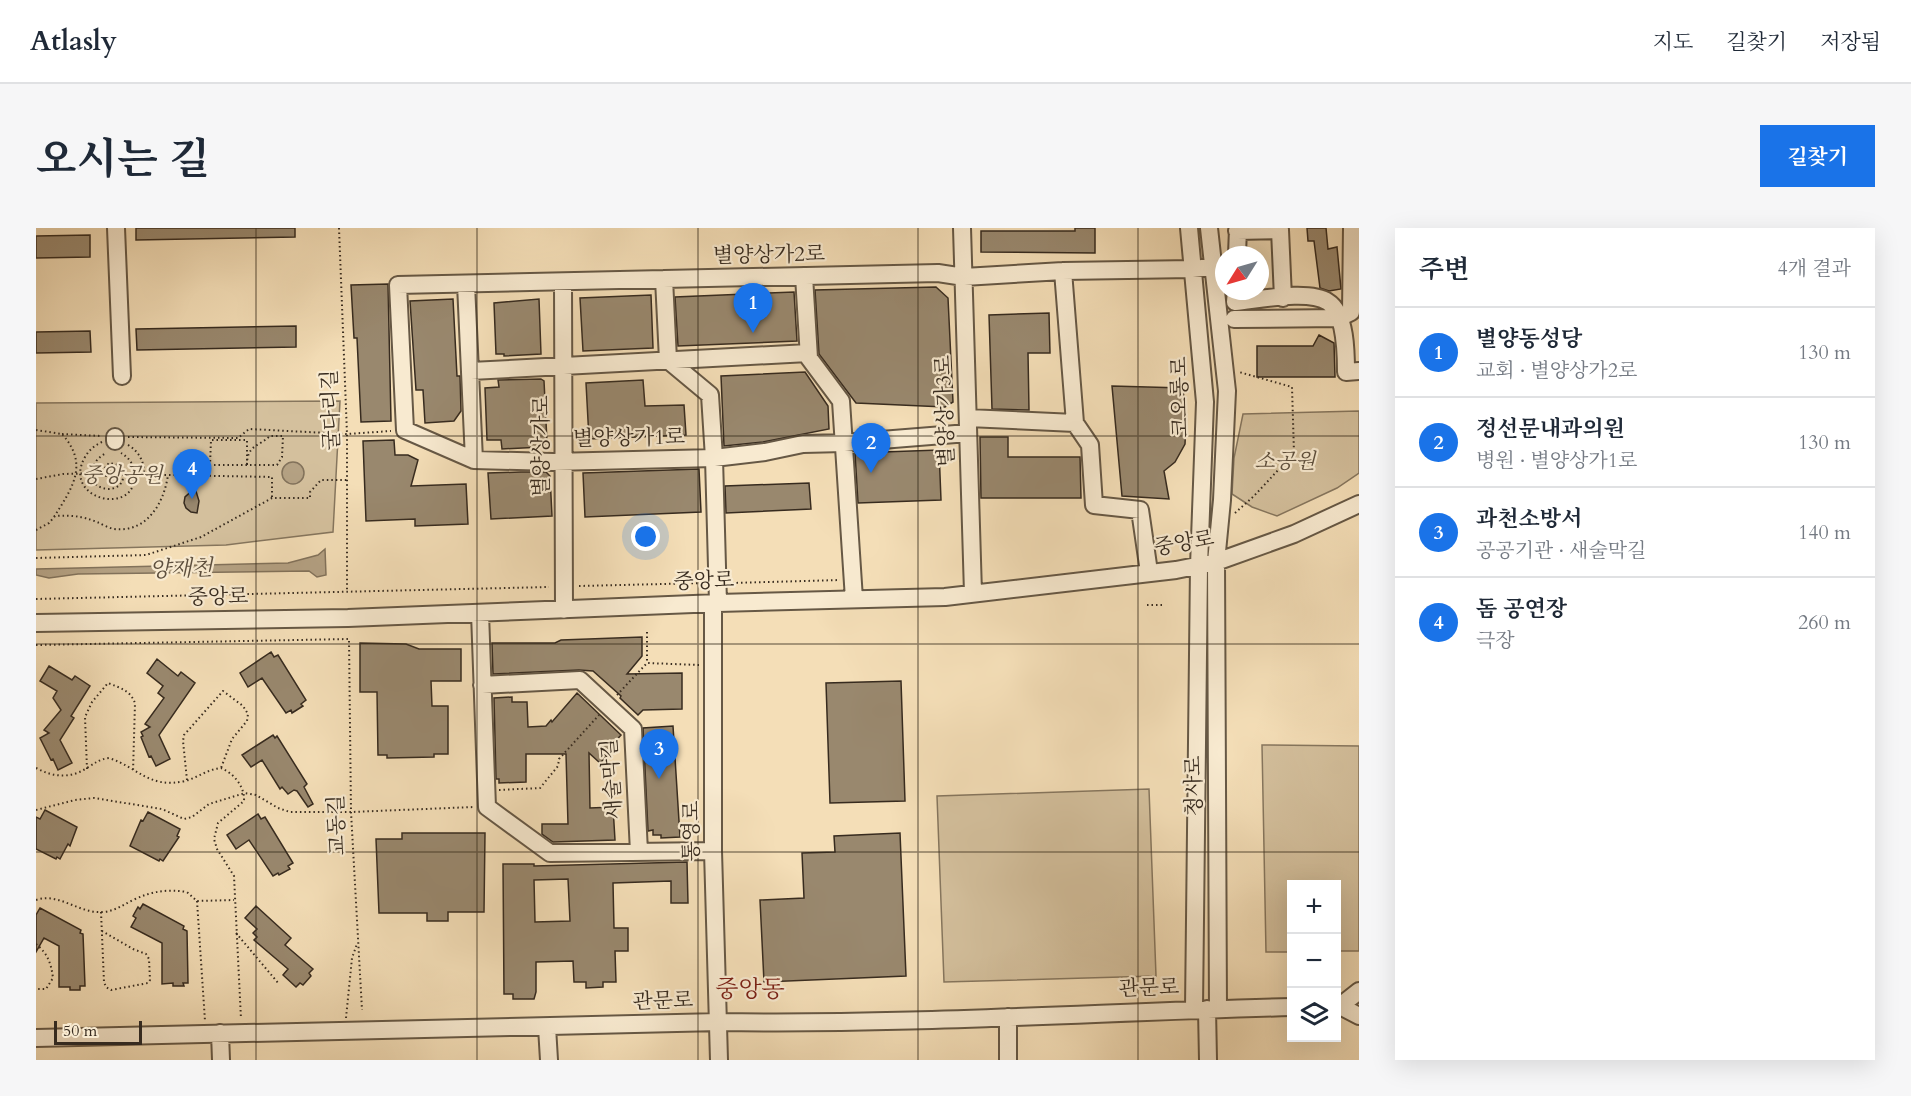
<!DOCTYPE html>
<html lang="ko">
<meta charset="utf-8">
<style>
body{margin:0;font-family:Cardo,"Noto Serif KR",serif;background:#f6f6f7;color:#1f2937}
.controls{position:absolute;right:18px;bottom:18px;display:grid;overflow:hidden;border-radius:0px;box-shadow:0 6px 24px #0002}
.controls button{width:54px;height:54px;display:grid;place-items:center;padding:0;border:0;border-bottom:2px solid #e0e1e3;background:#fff;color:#1f2937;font:30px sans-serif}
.compass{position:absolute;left:1179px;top:18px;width:54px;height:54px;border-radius:50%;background:#fff;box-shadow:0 6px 24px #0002;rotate:233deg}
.scale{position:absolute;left:18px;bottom:15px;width:88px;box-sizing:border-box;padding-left:6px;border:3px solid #372b1f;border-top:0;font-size:16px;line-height:21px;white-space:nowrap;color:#372b1f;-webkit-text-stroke:4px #f8ead0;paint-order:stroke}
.you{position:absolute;left:610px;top:309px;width:21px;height:21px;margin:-15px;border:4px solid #fff;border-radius:50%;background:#1a73e8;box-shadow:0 0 0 9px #1a73e833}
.badge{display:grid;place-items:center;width:39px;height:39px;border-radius:50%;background:#1a73e8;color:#fff;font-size:20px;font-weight:700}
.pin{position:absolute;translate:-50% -50px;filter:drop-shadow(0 2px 3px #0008)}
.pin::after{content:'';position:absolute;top:32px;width:21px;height:18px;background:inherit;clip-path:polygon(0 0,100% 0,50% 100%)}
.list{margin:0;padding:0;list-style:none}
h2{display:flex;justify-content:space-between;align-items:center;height:78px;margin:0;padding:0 24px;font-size:26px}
h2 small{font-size:20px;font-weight:400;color:#747a83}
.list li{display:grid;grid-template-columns:39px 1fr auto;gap:18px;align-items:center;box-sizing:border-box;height:90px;padding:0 24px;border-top:2px solid #e0e1e3}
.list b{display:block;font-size:22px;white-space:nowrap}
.list p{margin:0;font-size:20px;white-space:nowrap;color:#747a83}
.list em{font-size:20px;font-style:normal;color:#747a83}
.icon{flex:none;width:33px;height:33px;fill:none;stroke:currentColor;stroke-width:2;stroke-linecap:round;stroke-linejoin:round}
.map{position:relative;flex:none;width:1323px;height:832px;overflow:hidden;border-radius:0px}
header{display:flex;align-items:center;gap:36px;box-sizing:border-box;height:84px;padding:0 30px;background:#fff;border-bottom:2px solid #e0e1e3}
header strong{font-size:28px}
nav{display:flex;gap:33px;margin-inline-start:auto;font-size:21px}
.intro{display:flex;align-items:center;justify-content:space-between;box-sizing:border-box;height:144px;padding:0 36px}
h1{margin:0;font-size:42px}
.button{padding:15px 27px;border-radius:0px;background:#1a73e8;color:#fff;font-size:21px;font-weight:700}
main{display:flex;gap:36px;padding:0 36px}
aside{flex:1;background:#fff;border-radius:0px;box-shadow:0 6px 24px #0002}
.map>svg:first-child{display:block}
</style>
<header>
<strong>Atlasly</strong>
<nav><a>지도</a><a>길찾기</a><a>저장됨</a></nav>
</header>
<div class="intro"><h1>오시는 길</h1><a class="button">길찾기</a></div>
<main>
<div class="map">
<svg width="1323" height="832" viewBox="0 0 1323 832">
<rect width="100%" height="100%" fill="#f4deb7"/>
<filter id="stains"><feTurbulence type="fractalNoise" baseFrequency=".00333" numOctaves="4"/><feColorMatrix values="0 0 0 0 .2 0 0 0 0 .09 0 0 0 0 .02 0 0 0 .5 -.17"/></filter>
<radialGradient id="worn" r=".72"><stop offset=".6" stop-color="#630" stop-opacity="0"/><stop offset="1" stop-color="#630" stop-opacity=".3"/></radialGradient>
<path fill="#d4c09d" stroke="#86765e" stroke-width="1.5" d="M304 173 297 304 190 317 0 322V175Z
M1323 183V245L1301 260 1241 288 1216 279 1196 266 1198 230 1207 186Z
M1226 517 1323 518V723H1301L1300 656H1256L1255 724H1230Z
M1113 561 1120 748 908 754 901 568Z"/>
<path fill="#b4a183" stroke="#82725b" stroke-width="1.5" d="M246 245a11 11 0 1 1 22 0a11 11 0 1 1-22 0Z
M289 321 290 347 281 349 273 343 42 346 13 350 0 347V341L252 335 282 327Z"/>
<path fill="#99886e" stroke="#372b1f" stroke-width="1.5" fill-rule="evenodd" d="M100 0H259V9L100 12Z
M1039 0H1059V25L945 24V3H1039Z
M1271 0H1290L1292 21 1301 19 1305 61 1293 63 1284 60 1278 13H1272Z
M54 7V29L0 30V8Z
M352 56 355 193 325 194 321 110H318L315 57Z
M900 59 912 70 917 174 909 179 820 175 783 126 779 62Z
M758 64 761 113 642 118 639 69Z
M615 67 617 120 547 123 544 70Z
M417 71 421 148H424L425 183 418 193 389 195 387 162H380L374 73Z
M503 71 505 126 468 128V126H460L458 75Z
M1013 85 1014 125H992L993 182 956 181 953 87Z
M260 98V119L101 122 100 101Z
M54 103 55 124 0 125V104Z
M1283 107 1298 115 1299 149H1221V118H1277Z
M769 144 792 178 793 201 727 214 688 218 685 148Z
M505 151 508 153 511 214 506 219 466 221 465 212H451L449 160 463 159 462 152Z
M607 152 609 178 648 177 650 207 553 211 550 155Z
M1076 158 1147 160 1150 195 1149 216 1139 234 1128 243 1133 271 1086 268Z
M944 209H972V229H1044L1045 270H945Z
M358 212 359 227H372L382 232 375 258 430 256 432 296 379 298V291L330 293 327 213Z
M903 222 905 272 822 275 819 225Z
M663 241 665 284 549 289 547 245Z
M485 244H510L514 248 516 288 455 291 452 245Z
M773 255 775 281 690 285 689 258Z
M159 260 163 273 161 285 155 284 150 280 148 275 149 269Z
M606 409V428L591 446 646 445V481L607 482 602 487 584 470 585 468 557 443 543 442 457 446 456 415H519L525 412Z
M324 415 370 416 383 421H425V453H395L396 478H412V526H398V529L351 530V527H342L341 464H324Z
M235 424 238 429 242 427 270 472 265 476 267 478 256 485 255 482 250 485 226 450 212 459 204 445Z
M121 431 142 448 145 444 159 455 123 507 134 531 120 538 115 528 113 529 105 509 107 508 105 504 114 499 109 496 128 470 122 465 127 458 111 445Z
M13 438 36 452 39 448 54 458 35 488 38 490 24 512 36 535 22 542 17 531 15 532 4 510 13 505 8 502 25 482 17 470 21 463 4 453Z
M865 453 869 573 794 575 790 455Z
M541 465 585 507 568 526 571 528 564 535 553 525 554 580 577 579 579 612 517 614 506 606V596H532L530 526H490V554L463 555V551H460L458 470 476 469V474H491L492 499 510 498 515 492 516 494Z
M637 498 644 609 625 610V607H617V602L612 603 607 500Z
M237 507 239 510 241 508 271 556 268 559 277 576 272 579 261 563 258 562 252 566 246 559 244 561 226 532 215 539 206 527Z
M9 582 41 599 34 618 32 616 24 631 21 629 20 631 0 621V589L4 591Z
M112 584 144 601 141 608 143 609 127 633 124 631 123 633 94 618 105 592 107 593Z
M222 586 225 591 229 589 257 635 252 638 254 641 243 647 242 645 237 648 213 612 200 621 191 607Z
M366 605H449L448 684H412V693H391V685H343L340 611H366Z
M864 605 870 748 728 754 724 672 768 670 766 625 799 624 798 608Z
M651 634 652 675H635V653L577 655 578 700H592V723H579L580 754H567V759L550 760V754H538L537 733 500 734V764L498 771H477V766H468L467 636H498V638ZM532 651 534 693 499 694 498 652Z
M107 676 148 698 147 701 151 703 152 755H147L148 758H137V755L126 756V715L95 699 100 690 97 688 102 679 104 681Z
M220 678 255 710 249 717 277 741 273 745 275 748 267 757 264 755 260 759 247 747 252 741 218 712 221 709 217 705 221 701 209 690Z
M4 680 45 702 44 705 47 706 49 758H44V762H34V759H23V718L8 710 0 724V687Z"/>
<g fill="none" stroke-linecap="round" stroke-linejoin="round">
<g stroke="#665845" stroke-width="20">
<path id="minor" d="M80 0 86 148
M926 0 937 365
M1153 0 1169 174 1163 338 1158 781
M1173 0 1191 163 1186 272 1180 334 1182 781
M1201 3 1244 2 1247 70
M1201 27 1202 0
M1027 43 1039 195 1054 217 1058 277 1104 282 1113 344
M768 48 773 130 805 173 818 371
M628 51 632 132 674 167 678 230 682 375
M527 54 528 382
M430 56 438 232
M1200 63 1199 74C1222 72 1273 61 1292 74 1310 85 1310 126 1310 144L1323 143
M1198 91 1303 90 1315 84 1316 0
M435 143 772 125
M932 190 1039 195
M932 205 808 215 767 216 729 224 678 230 517 234 438 232 369 202 362 57 902 45 928 49 1027 43 1156 41 1177 39
M79 209V213
M677 375V623L683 832
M444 385 451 579 514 625 677 623
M0 395 312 390 682 375 909 369 1140 342 1180 334 1258 306 1323 276
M446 457 544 452 597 501 603 624
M1323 763 1304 778 1323 788
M1171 781 1172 832
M511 799 513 832
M184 805 185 832
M0 810 683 794C874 797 1065 784 1256 779
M972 832V789"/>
</g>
<path stroke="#372b1f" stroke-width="2" stroke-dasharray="1.5 3" stroke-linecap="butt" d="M303 0 311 206V364
M0 202 26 206C53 236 37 259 18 289
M26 206 65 208
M92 209 202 210 213 201 311 206 355 203
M66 214C59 217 53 222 49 229 24 273 105 290 98 243 97 235 92 229 85 225
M92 217C103 223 109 235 108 247
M211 237V212H175L174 237H241L246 229 247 208H234C222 219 211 217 211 237
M79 246 236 249V270
M70 248 76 239 79 241 75 248H70L68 241 73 235 83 237C97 256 73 270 57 254 53 241 59 231 70 225
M0 251 27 246 68 245
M1199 285 1218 268 1258 225 1256 159 1203 144
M0 302 13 295 19 288C34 287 46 288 61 294 66 296 72 300 78 301 111 305 128 275 132 247
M0 330 110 327 165 309 236 270H274V264L285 252H312
M696 355 804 352
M543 358 669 355
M0 371 513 359
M1111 377H1126
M611 404V435
M0 417 313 411 315 584 326 782
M581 467 611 435 663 437
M0 540C17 549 34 551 51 540 59 535 64 531 73 530 103 540 113 561 149 553 161 550 172 541 185 540 197 545 209 558 208 573L182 595 178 611 181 621 198 648 205 791
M51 541 49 489 56 474 72 455C84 460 94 462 99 475L97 544
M151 552 147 513 148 507 187 463 207 478 212 486 211 493 196 511 185 540
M463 562 504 560 522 538 523 531 563 487
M0 582 39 572 58 570 126 581 148 591 156 589 173 576 209 565 220 567 242 580 254 584H315L438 579
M0 672C23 664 43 686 67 684 79 683 87 677 97 672 116 663 131 661 151 664L161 673 198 672
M161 673 169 793
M65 684 68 754 70 759 75 762 112 755 114 752 113 731 110 726 97 721 66 703
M200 705 243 756
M0 716C12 726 15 735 17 750L10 761H0
M310 790 316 730 321 716"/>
<use href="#minor" stroke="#f8ead0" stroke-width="16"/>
</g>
<path fill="none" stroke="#372b1f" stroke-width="1.5" stroke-opacity="0.55" d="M220 0V832M441 0V832M662 0V832M882 0V832M1102 0V832M0 208H1323M0 416H1323M0 624H1323"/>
<g text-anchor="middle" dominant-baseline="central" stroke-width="4.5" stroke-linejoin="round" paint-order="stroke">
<g font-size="21" fill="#372b1f" stroke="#f8ead0">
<text transform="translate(733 27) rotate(-1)">별양상가2로</text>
<text transform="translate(1144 169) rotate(-91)">코오롱로</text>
<text transform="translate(295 182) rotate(-92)">굴다리길</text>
<text transform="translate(909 183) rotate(-92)">별양상가3로</text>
<text transform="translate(593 210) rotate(-1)">별양상가1로</text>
<text transform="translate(505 218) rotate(-90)">별양상가로</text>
<text transform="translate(1148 315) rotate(-10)">중앙로</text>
<text transform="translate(668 353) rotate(-2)">중앙로</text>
<text transform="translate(182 369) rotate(-1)">중앙로</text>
<text transform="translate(576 551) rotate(-94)">새술막길</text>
<text transform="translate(1158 558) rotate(-91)">청사로</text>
<text transform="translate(301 597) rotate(-92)">교동길</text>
<text transform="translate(655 603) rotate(-90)">통영로</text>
<text transform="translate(1113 760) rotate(-2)">관문로</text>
<text transform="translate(627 773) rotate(-2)">관문로</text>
</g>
<g font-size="21" font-style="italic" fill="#5e503e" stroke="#f8ead0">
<text x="1249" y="233">소공원</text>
<text x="86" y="247">중앙공원</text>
</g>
<g font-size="22" font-style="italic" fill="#5c4e3d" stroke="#f8ead0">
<text transform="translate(145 341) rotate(-2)">양재천</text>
</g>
<g font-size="24" fill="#7a1f14" stroke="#f8ead0">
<text x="714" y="761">중앙동</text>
</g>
</g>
<rect width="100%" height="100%" filter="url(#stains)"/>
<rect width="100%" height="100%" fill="url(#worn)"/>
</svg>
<div class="controls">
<button>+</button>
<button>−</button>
<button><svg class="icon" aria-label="layers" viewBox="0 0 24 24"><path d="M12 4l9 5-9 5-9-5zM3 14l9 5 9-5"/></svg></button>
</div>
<svg class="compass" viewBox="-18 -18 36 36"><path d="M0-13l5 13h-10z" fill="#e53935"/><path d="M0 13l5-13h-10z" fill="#747a83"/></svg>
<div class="scale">50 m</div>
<div class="you"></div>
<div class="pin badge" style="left:717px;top:105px">1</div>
<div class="pin badge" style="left:835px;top:245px">2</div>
<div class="pin badge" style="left:623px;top:551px">3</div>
<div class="pin badge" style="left:156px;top:271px">4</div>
</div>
<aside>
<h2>주변<small>4개 결과</small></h2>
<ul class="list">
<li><span class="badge">1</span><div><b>별양동성당</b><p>교회 · 별양상가2로</p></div><em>130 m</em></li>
<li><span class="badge">2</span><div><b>정선문내과의원</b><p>병원 · 별양상가1로</p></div><em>130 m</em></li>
<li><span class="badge">3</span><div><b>과천소방서</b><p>공공기관 · 새술막길</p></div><em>140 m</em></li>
<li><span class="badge">4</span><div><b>돔 공연장</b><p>극장</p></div><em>260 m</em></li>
</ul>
</aside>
</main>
